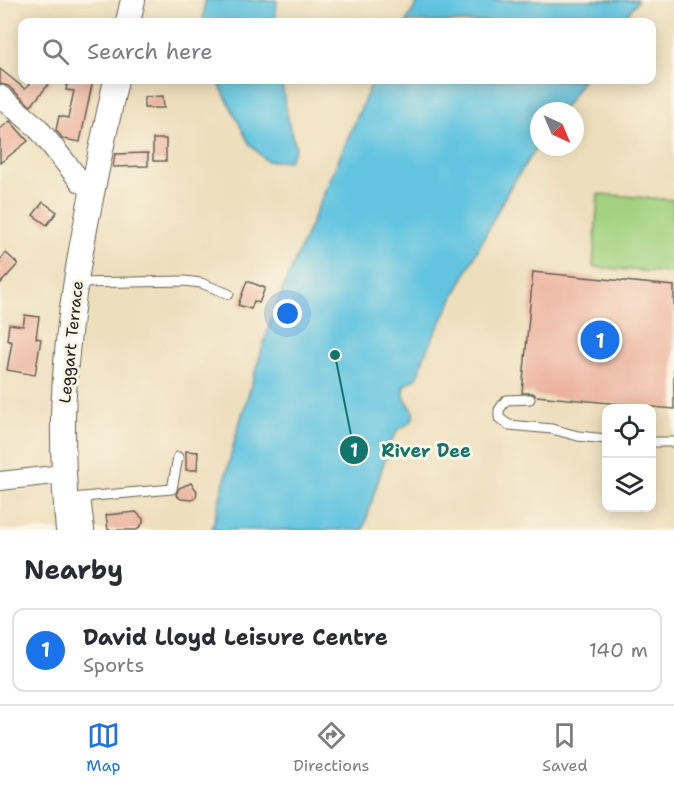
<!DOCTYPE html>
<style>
body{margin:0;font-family:"Shantell Sans",sans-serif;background:#f7f7f7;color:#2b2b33}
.controls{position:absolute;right:18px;bottom:18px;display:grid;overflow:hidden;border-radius:12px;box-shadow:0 3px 15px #0003}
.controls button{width:54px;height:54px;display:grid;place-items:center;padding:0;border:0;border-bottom:2px solid #e1e1e2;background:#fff;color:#2b2b33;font:30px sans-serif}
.compass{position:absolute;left:530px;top:102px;width:54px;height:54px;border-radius:50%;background:#fff;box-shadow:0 3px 15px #0003;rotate:136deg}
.you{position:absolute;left:288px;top:314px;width:21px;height:21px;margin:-15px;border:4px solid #fff;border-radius:50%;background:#1a73e8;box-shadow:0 0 0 9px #1a73e833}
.badge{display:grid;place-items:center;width:39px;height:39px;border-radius:50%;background:#1a73e8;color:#fff;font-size:20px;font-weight:700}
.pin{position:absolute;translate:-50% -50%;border:3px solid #fff;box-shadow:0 2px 6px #0006}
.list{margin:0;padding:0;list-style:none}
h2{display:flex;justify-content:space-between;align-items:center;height:78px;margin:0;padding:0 24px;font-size:26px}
h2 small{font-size:20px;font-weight:400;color:#7c7c81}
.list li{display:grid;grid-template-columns:39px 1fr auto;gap:18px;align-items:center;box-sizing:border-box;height:84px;margin:0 12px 12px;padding:0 12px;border:2px solid #e1e1e2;border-radius:12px}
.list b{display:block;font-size:22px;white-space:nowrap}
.list p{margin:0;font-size:20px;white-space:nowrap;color:#7c7c81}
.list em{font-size:20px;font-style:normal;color:#7c7c81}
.icon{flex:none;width:33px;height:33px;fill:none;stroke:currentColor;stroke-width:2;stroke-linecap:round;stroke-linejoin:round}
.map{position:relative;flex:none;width:674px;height:530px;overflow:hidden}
.search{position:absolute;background:#fff;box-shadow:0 3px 15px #0003;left:18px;right:18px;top:18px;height:66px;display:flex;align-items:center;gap:15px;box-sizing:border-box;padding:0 21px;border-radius:12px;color:#7c7c81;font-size:22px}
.sheet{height:174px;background:#fff}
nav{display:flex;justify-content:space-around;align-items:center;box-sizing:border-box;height:84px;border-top:2px solid #e1e1e2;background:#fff;font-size:16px;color:#7c7c81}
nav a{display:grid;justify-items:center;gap:3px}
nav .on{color:#1a73e8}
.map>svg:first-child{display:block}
</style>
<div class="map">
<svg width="674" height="530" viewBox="0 0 674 530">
<rect width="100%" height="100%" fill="#fcf5e5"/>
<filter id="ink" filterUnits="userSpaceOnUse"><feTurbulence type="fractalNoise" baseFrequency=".0167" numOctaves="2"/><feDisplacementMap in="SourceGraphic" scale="12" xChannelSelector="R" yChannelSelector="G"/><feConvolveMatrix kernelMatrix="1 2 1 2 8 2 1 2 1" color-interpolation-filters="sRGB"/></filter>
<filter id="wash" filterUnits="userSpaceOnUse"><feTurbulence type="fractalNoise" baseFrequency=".008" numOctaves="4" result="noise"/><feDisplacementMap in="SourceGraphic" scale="24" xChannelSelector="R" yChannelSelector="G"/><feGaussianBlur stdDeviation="1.35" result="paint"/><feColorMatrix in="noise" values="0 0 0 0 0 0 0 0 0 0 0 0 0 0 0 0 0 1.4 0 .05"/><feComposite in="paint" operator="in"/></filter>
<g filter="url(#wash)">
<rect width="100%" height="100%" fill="#eddebc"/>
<path fill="#a2d17f" stroke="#5f764e" stroke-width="1.5" d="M598 194 674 200 672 273 593 267Z"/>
<path fill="#62c4e0" stroke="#3f707e" stroke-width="1.5" d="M205 0H277L275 22H203Z
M419 0H638L622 22H406Z
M217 80H281L290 129 296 147 289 161H266L249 143Z
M373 80H583L562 111H539V144L509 189 427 349 416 379 404 385V397L414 412 412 421 397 431 389 446 363 530H212L236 435 275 307Z"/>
<g id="blocks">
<path fill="#ecb29d" d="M0 69 25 89 33 80H52L31 106 8 86 0 84Z
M68 80H93L80 142 63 139 56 130 59 116 68 118 74 91 66 90Z
M163 96 164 108H144V97Z
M10 121 28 141 0 163V129Z
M153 139H166V161H153Z
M148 153V166L113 167 115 154Z
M43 202 57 212 47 225 33 215Z
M6 253 18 264 0 284V260Z
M533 272 674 286V409L536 396 533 393H522Z
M247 281 265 288 259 303 254 301 251 309 238 305Z
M25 315 39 317 36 338 41 339 35 375 7 370 12 342 7 340 9 324 23 326Z
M186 451 198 452 197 470H186Z
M191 483 197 491 196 497 192 500 181 499 176 495 179 488Z
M136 512 143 519V523L137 530H108L106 515Z"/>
</g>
</g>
<g filter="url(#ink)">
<use href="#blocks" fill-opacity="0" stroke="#656054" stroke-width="1.5"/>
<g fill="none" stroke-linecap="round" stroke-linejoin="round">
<g stroke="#656054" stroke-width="11">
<path id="service" d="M78 283 184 281 201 283 229 294
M530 399 506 400 499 410V418L509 425 552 429 578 436 606 439
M652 442H674
M72 498 172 489 178 457"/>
</g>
<g stroke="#656054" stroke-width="20">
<path id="minor" d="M0 481 63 474
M65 498 82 505 85 530"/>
</g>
<g stroke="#656054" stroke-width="23">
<path id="tertiary" d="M0 96 37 127 81 182 93 187"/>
</g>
<g stroke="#656054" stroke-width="26">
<path id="secondary" d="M128 22 133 0
M68 530C64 485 61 439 64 394 69 288 94 183 116 80"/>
</g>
<use href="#service" stroke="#fff" stroke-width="9"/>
<use href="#minor" stroke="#fff" stroke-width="18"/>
<use href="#tertiary" stroke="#fff" stroke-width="21"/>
<use href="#secondary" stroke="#fff" stroke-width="24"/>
</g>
</g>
<g text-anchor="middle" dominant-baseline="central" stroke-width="6" stroke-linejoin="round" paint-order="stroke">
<g font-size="16" fill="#1c1c1c" stroke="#fcf5e5">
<text transform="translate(71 342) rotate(-84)">Leggart Terrace</text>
</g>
</g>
<path fill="none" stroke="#0f766e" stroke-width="2" d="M335 355L354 450"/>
<g fill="#0f766e" stroke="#fcf5e5" stroke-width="2">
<circle cx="335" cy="355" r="6"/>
<circle cx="354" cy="450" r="15"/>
</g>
<g font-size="18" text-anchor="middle" font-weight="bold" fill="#fff">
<text x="354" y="457">1</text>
</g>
<g font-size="18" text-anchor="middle" font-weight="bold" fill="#0f766e" stroke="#fcf5e5" stroke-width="6" stroke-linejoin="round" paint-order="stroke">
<text x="426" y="457">River Dee</text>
</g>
</svg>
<div class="controls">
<button><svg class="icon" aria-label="locate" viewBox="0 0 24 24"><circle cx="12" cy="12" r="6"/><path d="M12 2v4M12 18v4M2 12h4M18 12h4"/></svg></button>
<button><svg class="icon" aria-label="layers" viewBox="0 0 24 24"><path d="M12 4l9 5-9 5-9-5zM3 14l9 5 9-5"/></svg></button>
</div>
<svg class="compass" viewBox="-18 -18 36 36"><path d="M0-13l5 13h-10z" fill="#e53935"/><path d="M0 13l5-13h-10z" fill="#7c7c81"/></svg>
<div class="you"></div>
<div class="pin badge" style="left:600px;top:340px">1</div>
<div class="search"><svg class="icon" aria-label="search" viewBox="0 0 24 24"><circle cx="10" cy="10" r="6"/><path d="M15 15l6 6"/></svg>Search here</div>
</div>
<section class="sheet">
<h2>Nearby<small></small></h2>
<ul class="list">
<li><span class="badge">1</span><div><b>David Lloyd Leisure Centre</b><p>Sports</p></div><em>140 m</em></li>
</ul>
</section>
<nav>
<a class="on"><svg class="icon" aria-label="map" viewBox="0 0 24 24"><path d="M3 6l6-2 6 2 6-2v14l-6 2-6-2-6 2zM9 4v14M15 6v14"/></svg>Map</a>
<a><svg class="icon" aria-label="directions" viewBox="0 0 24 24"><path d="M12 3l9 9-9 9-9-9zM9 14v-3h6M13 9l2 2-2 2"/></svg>Directions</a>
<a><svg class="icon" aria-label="saved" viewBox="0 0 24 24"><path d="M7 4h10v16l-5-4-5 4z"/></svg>Saved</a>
</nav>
